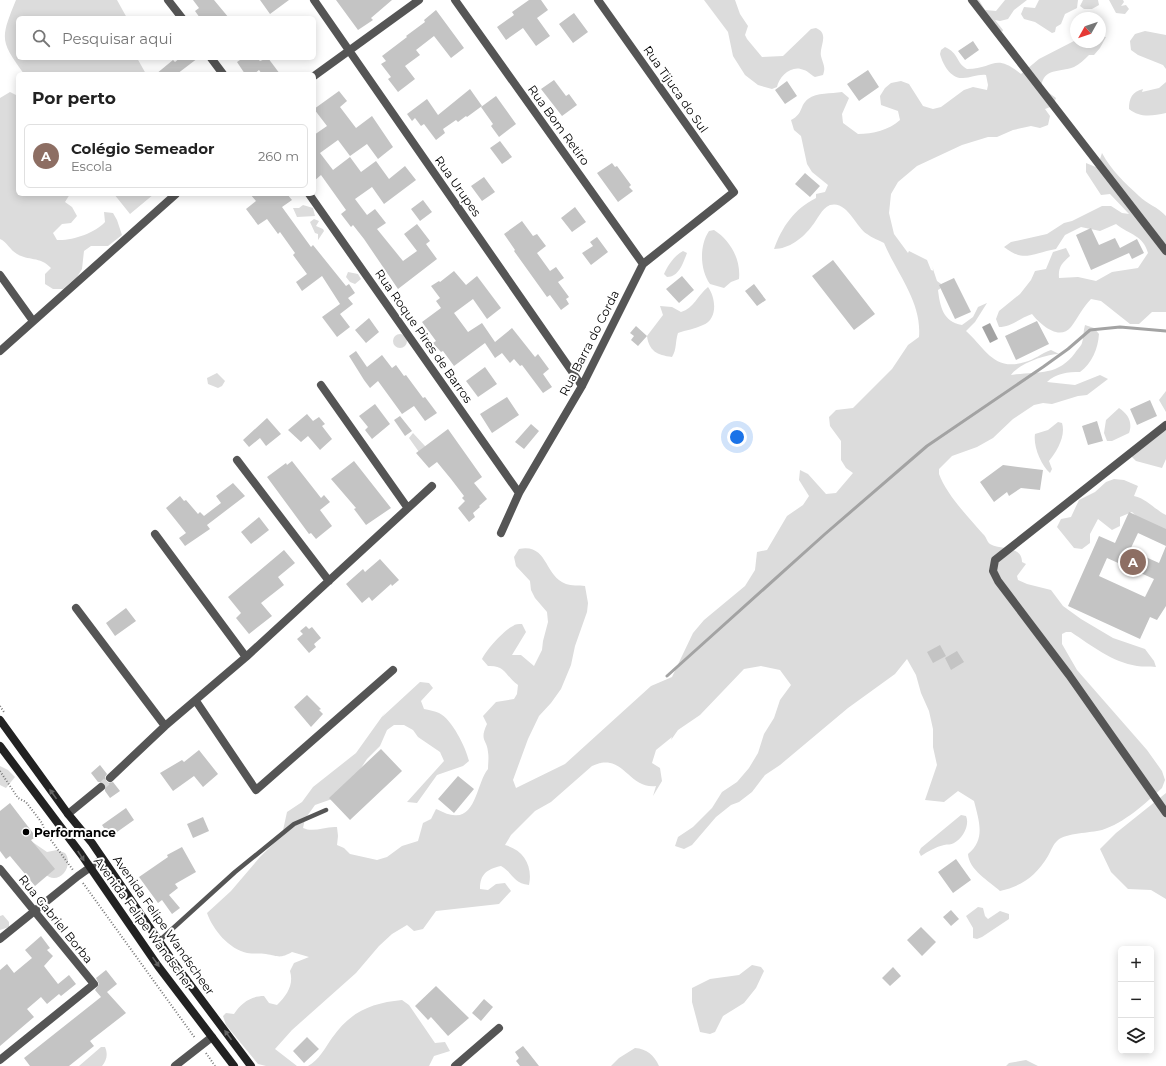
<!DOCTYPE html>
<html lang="pt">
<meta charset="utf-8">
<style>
body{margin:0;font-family:Montserrat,sans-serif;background:#f6f6f6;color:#222}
.controls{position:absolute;right:12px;bottom:12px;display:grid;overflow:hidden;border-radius:6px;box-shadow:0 2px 10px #0003}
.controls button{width:36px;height:36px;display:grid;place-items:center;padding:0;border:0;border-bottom:1px solid #e0e0e0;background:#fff;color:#222;font:20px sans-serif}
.compass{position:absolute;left:1070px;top:12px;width:36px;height:36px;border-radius:50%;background:#fff;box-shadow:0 2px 10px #0003;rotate:230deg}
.you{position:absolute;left:737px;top:437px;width:14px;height:14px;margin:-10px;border:3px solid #fff;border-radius:50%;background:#1a73e8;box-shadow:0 0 0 6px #1a73e833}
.badge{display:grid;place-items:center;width:26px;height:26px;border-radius:50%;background:#000;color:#fff;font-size:13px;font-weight:700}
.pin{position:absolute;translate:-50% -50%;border:2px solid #fff;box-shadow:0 1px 4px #0006}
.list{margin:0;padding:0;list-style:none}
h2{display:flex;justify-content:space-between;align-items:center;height:52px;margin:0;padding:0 16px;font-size:17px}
h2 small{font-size:13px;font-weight:400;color:#767676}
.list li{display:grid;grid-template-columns:26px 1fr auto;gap:12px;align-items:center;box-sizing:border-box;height:64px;margin:0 8px 8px;padding:0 8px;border:1px solid #e0e0e0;border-radius:6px}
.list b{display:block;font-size:15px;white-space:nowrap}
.list p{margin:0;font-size:13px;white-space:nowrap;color:#767676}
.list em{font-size:13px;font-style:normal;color:#767676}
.icon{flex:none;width:22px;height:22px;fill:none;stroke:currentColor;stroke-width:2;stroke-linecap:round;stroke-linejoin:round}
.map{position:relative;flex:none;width:1166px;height:1066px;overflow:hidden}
.search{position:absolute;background:#fff;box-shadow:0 2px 10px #0003;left:16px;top:16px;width:300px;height:44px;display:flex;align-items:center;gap:10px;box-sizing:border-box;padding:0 14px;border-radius:6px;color:#767676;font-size:15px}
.panel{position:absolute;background:#fff;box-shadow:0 2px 10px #0003;left:16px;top:72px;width:300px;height:124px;border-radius:6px}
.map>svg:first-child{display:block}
</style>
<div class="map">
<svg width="1166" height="1066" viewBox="0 0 1166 1066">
<rect width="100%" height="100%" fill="#fff"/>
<path fill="#dcdcdc" d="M16 0H117L127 18H18V58H137L146 74H24C0 41 0 39 16 0Z
M704 0H735L740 14 748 26 745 35 747 39 762 57 783 56 811 29 816 28C830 34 819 46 821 56 823 64 826 67 823 75L815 77C811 75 808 71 804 70 792 64 779 76 777 87L772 89 758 85 745 75 733 56 728 32Z
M972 0H979L985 10 996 11 1005 0H1027L1014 10 1008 19 1000 21 995 20 1003 30 1002 32Z
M1039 0H1078L1077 8 1065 14 1061 24 1056 27 1055 32 1052 33 1035 22 1024 19 1021 14 1024 7 1035 8Z
M1083 0H1098L1099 5 1092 9H1084L1080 6Z
M1109 0H1123L1124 2 1121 6 1126 5 1129 9 1125 14 1116 13Z
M1145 31 1166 35V69L1163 65 1138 55 1131 50 1130 41 1135 34Z
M1100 36 1106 37 1100 48 1094 55H1089C1084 60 1080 64 1074 67 1059 73 1044 67 1041 87L1056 98 1053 106 1045 109 1050 116 1048 125 1040 128 1031 126 1013 130 997 137H988L962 145 917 166 898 182 891 194 889 213 894 234 908 253 909 251 927 260 931 270 934 271 932 266 937 281 944 286 938 290C940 306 943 322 962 325L973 317 978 307 987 303 975 322 966 331C985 348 994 372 1025 362 1034 360 1042 353 1051 350L1059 354C1046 354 1018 364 1011 375 1037 371 1057 377 1075 353 1077 350 1081 346 1082 343 1084 337 1083 331 1085 325L1094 328 1099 334C1098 349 1092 363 1080 372 1068 372 1056 373 1047 382L1075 385 1100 375 1108 379 1087 395 1078 396 1052 404 1043 403 1034 405 1013 419 993 438 977 447 952 456 939 469V474C946 494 969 518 983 534 986 536 987 542 990 544 1000 550 1022 545 1022 562L1026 564 1017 576 1018 580 1027 584 1051 590 1063 606 1081 619 1113 638 1145 649 1154 661 1156 667C1149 666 1143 667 1137 666 1112 662 1092 646 1071 632H1066L1062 634V644L1077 670 1147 750 1162 771 1165 780 1162 788C1145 804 1124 823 1102 830 1090 833 1066 833 1058 840 1053 844 1051 851 1048 856 1036 876 1022 886 1000 891 989 881 969 870 968 854 986 839 979 821 974 801L958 791 944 802 925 800 937 765 933 747V729L929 711 921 693 916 675 907 659 895 674 848 708 780 765 765 775 752 792 739 802 731 805 716 817 692 845 684 849 675 846 678 837 693 827 712 808 722 792 737 782 749 768 758 753 764 734 774 718 780 700 791 685 780 670 761 666 744 669 700 715 678 730 671 740 672 737 656 750 652 763 660 768 662 781 653 796 656 786C627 789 624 751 592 766L551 802 535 811 511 835 505 845C524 850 533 866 529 885 513 883 513 873 501 866 487 869 480 874 480 889L488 890 496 884 505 883 511 891 499 904 436 911 423 929 414 931 407 925 392 934 379 946 356 973 292 1030 275 1049 297 1066H266L258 1064 226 1025 223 1016 226 1013 234 1014C241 1003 251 996 264 996L269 1003 277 1005C287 995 294 985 290 971L294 963 309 957 292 952C280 959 278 956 266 954 260 953 253 954 247 953 229 949 213 930 207 913L231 891 260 857 282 835 287 812 302 802 313 787 356 753 386 711 382 717 420 682 429 683 433 688 421 701 424 709C429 710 435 711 439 713 452 719 466 748 469 761L463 766 437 775 417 803 407 802 444 761 440 752 418 737 413 730 404 725H394L387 730 380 746 367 759 357 774 332 799 315 805 305 819 303 828C314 833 325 826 337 827L338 836 337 845 344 848 350 854 377 860 387 857 402 846 418 841 423 823 431 819 436 809C441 811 448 815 453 815 476 819 477 782 488 769 488 763 489 758 488 752 487 739 479 741 487 724L483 716 496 702 514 699 517 694 518 685C505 676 506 665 488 666L482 659C486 650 504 630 513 626 515 624 519 624 522 624L526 632 512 655H521L534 666 542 650 543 641 548 622 547 612 535 598 531 590 530 581 516 566 514 557 519 549C548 543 544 576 566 584 571 586 579 585 585 586L588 603 587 612 575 646 571 665 561 689 551 703 539 716 528 739 513 780 516 788 565 764 651 686 672 677 693 633 704 620 745 586 755 570 757 552 767 550 787 516 803 505 809 496 799 480 800 470 808 474 826 494 836 493 853 473 846 468 841 460V441L830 426 829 417 836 410 853 408 892 369 908 345 919 337C922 302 897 274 884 243 879 240 872 238 867 234 856 227 847 200 830 205 821 209 818 219 812 226 803 238 789 249 774 249 782 227 794 209 816 198V194L825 192 828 185 812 172 807 164 801 136 794 130 791 120C804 113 799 106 808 99 817 92 831 94 842 92L849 98 842 114 843 123 858 134C873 134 889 130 900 120L898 111 881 105 880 96 885 88 891 83 901 81 909 84 923 106 933 109 941 107 964 90 973 87 987 90 988 85 986 75C978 74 971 78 963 78 951 79 943 65 940 54L941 50 945 47C959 53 956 63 967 69 994 69 994 52 1021 74L1039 59 1074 41 1100 42Z
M1166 82V113C1152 116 1140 118 1129 109 1129 98 1132 92 1143 89L1142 92 1159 88Z
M10 92 18 96V194H70L65 202 72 207 77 216 71 223 62 224 53 233 57 240C72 241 95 233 105 222L104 212 113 213 117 220 122 235 108 246H91L84 251 82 269 77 277 63 289H53L45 284V274L51 268C40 256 28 261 17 254 10 250 7 242 0 239V98Z
M1102 153C1111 170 1125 183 1139 196 1147 204 1158 207 1166 216V312H1152L1139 324H1130L1101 301 1091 299C1082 308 1078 318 1071 327 1059 342 1039 323 1032 314 1020 318 1011 327 999 327L996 319 999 311 1020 294 1031 280 1035 271 1046 269 1053 252 1066 248 1070 256C1062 263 1058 267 1059 278L1078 277 1096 281 1112 272 1138 268 1148 253C1143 235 1130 235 1116 224L1100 231 1081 227 1065 235 1056 249C1033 253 1024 263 1004 247L1011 242 1047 234 1064 223 1072 221 1102 206H1111L1122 213 1129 214 1110 194 1101 195 1086 172V163L1103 170 1099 162Z
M114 194H154L130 214Z
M303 205 313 208 315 216 297 217 293 208H299Z
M314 219 319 221 316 226 323 229 324 231 318 240V234L315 233 310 222Z
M714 230C730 240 741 259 739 279L731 282 724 288 710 284C700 270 699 246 709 231Z
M683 251 687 253C683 263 679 277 667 277L664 274C668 265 674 256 683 251Z
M348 272 358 274 361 279 355 284 350 282 346 277Z
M708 287C716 298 718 319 703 325 695 329 686 330 678 333 675 342 677 349 672 357 657 355 649 351 647 336L663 315 660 306 672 307 681 312C694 308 697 296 708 287Z
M393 341a7 7 0 1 1 14 0a7 7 0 1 1-14 0Z
M217 373 225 381 222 386 218 388 208 384 207 378Z
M1166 391V412L1159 400Z
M1119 408C1128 414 1133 422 1129 433L1112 441H1107L1104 433 1106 420Z
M1058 422 1062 423C1066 436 1057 451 1049 461L1052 469 1050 473C1041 465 1033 446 1035 434L1048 430Z
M1166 430V459L1162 468 1136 461 1130 455 1159 433Z
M413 433 425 446 426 451 419 452 409 438Z
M1114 479 1124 480 1138 486 1134 496C1147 499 1154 509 1166 515V534L1139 519 1132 512 1120 517V526L1112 530 1098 519 1090 534V543L1082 549 1074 548 1057 527 1061 519 1071 517 1079 500 1095 492 1106 482Z
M0 766 8 770 15 777 6 788 0 785Z
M1166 793V899L1151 890 1128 889 1111 872 1100 849 1116 833Z
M961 815 966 816C970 825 963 838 954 843 951 845 948 844 944 845 936 847 928 851 921 856L919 852 921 848Z
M31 841 47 852 57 850 65 853C75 866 58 887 45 874 40 868 34 848 31 841Z
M978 907 983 908 985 916 988 919 1000 911 1009 914V919L982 937 977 939 973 938V928L966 916Z
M3 915 9 922V927L0 930V916Z
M752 965 761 967 764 971 756 988 744 1003 723 1016 715 1032 710 1034 700 1032 692 1002V988L710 979 739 975Z
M402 1000 409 1005 435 1043 445 1042 450 1051 434 1056 429 1066H308C319 1060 325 1048 332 1038 350 1012 371 1003 402 1000Z
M101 1047H105C108 1054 107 1060 102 1066H79Z
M635 1048C647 1049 654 1055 659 1066H611L619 1058Z
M1026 1060 1038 1066H1006L1009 1063Z"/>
<path fill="#a3a3a3" d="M990 323 998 339 990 343 982 327Z"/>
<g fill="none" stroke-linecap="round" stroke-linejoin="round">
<path stroke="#a3a3a3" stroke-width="3" d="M667 676 825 534 927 446 1043 367 1068 349 1090 330 1120 327 1166 331"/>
</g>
<path fill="#c4c4c4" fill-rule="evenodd" d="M193 0H214L229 18H200L195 11 199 8Z
M260 0H289L270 14Z
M336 0H392L371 18 373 20 358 30Z
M529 0H541L548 10 537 18 550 36 536 46 523 28 506 40 497 27 514 15 512 12Z
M436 10 464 48 451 58 434 36 416 50 420 55 405 66 415 79 398 92 388 79 391 77 381 64 386 61 382 56 407 37 406 36 425 22 424 20Z
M574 13 588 32 573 43 559 24Z
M973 41 979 50 965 60 958 51Z
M180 58H198L177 74H156L173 60 175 62Z
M243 58H257L260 61 268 58 280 74H262L259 70 254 74H245L237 62Z
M868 70 879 87 859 101 847 84Z
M554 80 566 96 569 94 577 105 562 116 541 89Z
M787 81 797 96 785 104 775 90Z
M470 89 482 106 467 117 466 116 458 122 456 120 443 129 445 133 436 140 424 124 421 126 415 118 412 121 407 114 427 99 438 115Z
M339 91 347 101 340 107 356 128 372 116 393 147 378 159 367 144 350 156 338 140 320 153 333 170 350 157 361 172 376 161 389 179 405 166 416 180 384 204 372 187 355 199 367 215 375 209 386 223 377 229 403 261 417 251 404 234 417 224 430 241 426 244 437 259 398 289 364 239 353 225 351 227 341 214 346 210 321 175 314 181V135L327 126 314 109Z
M496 96 516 124 499 137 491 126 493 124 481 107Z
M500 141 512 157 502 164 490 148Z
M612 163 615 167 617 166 631 185 629 187 633 191 618 202 597 173Z
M805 173 820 186 810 197 795 184Z
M484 177 495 192 482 201 471 186Z
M250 194H287L292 200 282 207 311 247 313 245 346 286 349 284 355 293 348 298 353 304 340 314 350 327 337 337 322 317 340 304 322 276 302 291 296 282 307 274 293 255 295 253 280 232 278 234 267 219 258 225 246 209 256 201Z
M423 200 432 212 420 221 411 209Z
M575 207 586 222 572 232 561 218Z
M522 221 533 236 537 234 546 246 537 253 550 271 556 267 564 278 558 282 569 297 566 299 569 304 561 310 550 295 547 297 514 251 515 250 504 234Z
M1091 228 1099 245 1115 238 1120 248 1137 239 1144 253 1132 259 1129 253 1091 270 1076 235Z
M597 237 608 252 591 265 582 253 593 246 590 242Z
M833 260 875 314 854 330 812 276Z
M454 271 466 285 477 276 501 308 487 319 473 299 454 313 468 332 482 323 495 342 512 328 535 357 538 354 549 369 543 374 552 387 543 393 522 365 520 366 514 359 510 363 502 353 495 358 485 343 454 366 443 351 441 352 433 343 436 341 422 322 441 308 436 301 440 298 431 286 439 281 440 282Z
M682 276 694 290 679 303 666 289Z
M954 278 971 312 955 319 939 285Z
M754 284 766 300 757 306 745 291Z
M369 318 379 332 366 343 355 330Z
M1037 321 1049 344 1016 360 1005 336Z
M636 326 647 336 638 346 631 340 634 336 630 333Z
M356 351 367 367 382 355 392 368 396 365 404 376 406 375 423 398 425 397 437 413 425 421 414 406 402 414 378 381 370 388 364 380 349 356Z
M485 367 497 384 478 397 466 381Z
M507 397 519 415 492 433 480 414Z
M1150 400 1157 416 1137 425 1130 409Z
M375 404 390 424 372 439 365 430 368 427 359 416Z
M307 414 313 421 319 417 325 424 322 426 332 439 320 450 308 436 301 442 288 430Z
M400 416 412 431 405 436 394 420Z
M267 418 281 434 266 446 260 438 249 447 243 440Z
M1097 421 1103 441 1088 445 1082 426Z
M531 424 539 431 524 449 515 442Z
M448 429 482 477 474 483 487 499 479 506 480 507 473 513 475 517 469 522 458 508 465 501 462 498 464 496 451 479 437 462 429 468 416 453Z
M292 461 321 498 324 495 330 502 320 510 332 526 316 539 311 533 309 534 267 477 286 463 287 465Z
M354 461 391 508 366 525 354 509 356 508 331 479Z
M1003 465 1043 470 1040 490 1021 488 1009 496 1007 492 994 502 980 482Z
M233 483 245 496 207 525 210 529 185 546 179 538 186 533 166 508 180 496 184 501 186 500 198 514 200 512 204 516 221 503 216 496Z
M1129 512 1166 529V546L1138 533 1130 550 1159 563 1166 546V606L1157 620 1150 617 1140 639 1068 606 1099 536 1115 543ZM1107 558 1154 579 1145 597 1099 576Z
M259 517 269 530 251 544 241 532Z
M284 550 295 563 278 577 284 585 261 603 272 616 249 634 236 618 241 613 228 597Z
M380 559 399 580 392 586 391 584 372 601 369 597 362 603 346 584 363 569 365 572Z
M126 608 136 621 115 636 106 623Z
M306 626 309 629 312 627 321 638 314 644 316 647 309 653 297 639 303 634 300 631Z
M940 645 946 656 933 663 927 652Z
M957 651 964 662 951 670 945 658Z
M307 695 321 709 319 710 323 714 311 727 294 707Z
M381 749 402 771 350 820 329 798Z
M199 750 218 774 203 787 194 776 173 791 160 773 182 760 184 762Z
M100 765 107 774 105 777 106 781 109 783 113 782 120 791 110 798 105 791V784L103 782H98L91 773Z
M458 776 474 789 454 813 438 799Z
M10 803 36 837 31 840 55 869 35 886 10 856 6 859 0 851V811Z
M126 808 134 820 110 837 102 825Z
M203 817 209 831 193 838 187 824Z
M182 847 196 872 175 884 178 888 169 895 180 908 172 914 162 900 158 903 139 877 168 857 167 855Z
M956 859 971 880 953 893 938 872Z
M951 910 959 919 951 926 943 917Z
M921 927 936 942 922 956 907 940Z
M41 936 50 948 47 950 53 956 44 966 58 984 69 975 76 984 61 996 59 994 47 1004 41 997 27 1009 34 1017 0 1046V970L7 964 14 973 32 958 25 950Z
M893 967 901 976 890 986 882 978Z
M106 970 117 984 107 992 126 1013 90 1041 94 1046 69 1066H30L24 1058 101 997 95 990 99 984 96 978Z
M436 986 469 1018 448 1036 431 1017 428 1020 415 1006Z
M484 999 493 1007 481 1021 472 1013Z
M307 1037 319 1049 304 1063 293 1051Z
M523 1046 528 1052 539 1066H520L516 1061 519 1058 515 1052Z"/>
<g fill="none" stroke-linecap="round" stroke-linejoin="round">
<path stroke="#d9d9d9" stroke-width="8" stroke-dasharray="8 4" stroke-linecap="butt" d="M101 787 110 778"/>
<path stroke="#777" stroke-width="2" stroke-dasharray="1 2" stroke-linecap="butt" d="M0 706 4 712
M0 771 18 798 26 802 42 823 45 832 73 870
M83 883 195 1038
M206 1053 215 1066"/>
<path stroke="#555" stroke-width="4.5" d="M159 941 235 872 294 824 326 810"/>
<path stroke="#555" stroke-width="8" d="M168 0 182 18
M314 0 582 386
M455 0 643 264
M972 0 1166 251
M211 58 223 74
M314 76 419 0
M309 194 519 493
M0 275 33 321
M0 351 176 194
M321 385 407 507
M1166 425 995 560 993 571 998 581 1069 675 1166 813
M237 460 329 581
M501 533 519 493 582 386 643 264 734 192 598 0
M155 534 246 657
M76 608 165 726
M196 701 256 790 393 670
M110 778 165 726 246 657 432 486
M68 814 101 787
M0 869 94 984 0 1060
M0 939 78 876 102 859
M175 1066 212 1037
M455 1066 499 1028"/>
<path stroke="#222" stroke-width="8" d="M0 720 68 814 92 843 174 963 251 1066
M0 746 81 854 158 966 234 1066"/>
</g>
<defs><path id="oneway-solid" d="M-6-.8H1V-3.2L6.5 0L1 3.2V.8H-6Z"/></defs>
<g fill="#646464">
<use href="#oneway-solid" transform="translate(53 794) rotate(-126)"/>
<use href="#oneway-solid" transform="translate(81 856) rotate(57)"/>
<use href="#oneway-solid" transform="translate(156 962) rotate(55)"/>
<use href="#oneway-solid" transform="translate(228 1035) rotate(-126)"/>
</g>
<circle fill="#000" stroke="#fff" stroke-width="1.5" cx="26" cy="832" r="4"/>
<g text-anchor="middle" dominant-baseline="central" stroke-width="4" stroke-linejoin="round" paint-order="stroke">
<g font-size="12" fill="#000" stroke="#fff">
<text transform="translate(676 89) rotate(55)">Rua Tijuca do Sul</text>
<text transform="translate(559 125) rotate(54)">Rua Bom Retiro</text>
<text transform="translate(458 186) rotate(55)">Rua Urupes</text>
<text transform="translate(424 336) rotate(55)">Rua Roque Pires de Barros</text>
<text transform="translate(589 343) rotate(-63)">Rua Barra do Corda</text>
<text transform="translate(56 919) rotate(51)">Rua Gabriel Borba</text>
<text transform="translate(144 923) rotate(54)">Avenida Felipe Wandscher</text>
<text transform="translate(164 925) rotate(55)">Avenida Felipe Wandscheer</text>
</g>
<g font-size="12" font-weight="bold" fill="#000" stroke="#fff" text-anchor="start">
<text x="34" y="832">Performance</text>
</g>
</g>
</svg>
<div class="controls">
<button>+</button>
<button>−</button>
<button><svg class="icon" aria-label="layers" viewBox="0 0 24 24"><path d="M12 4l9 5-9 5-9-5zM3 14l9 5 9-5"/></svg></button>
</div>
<svg class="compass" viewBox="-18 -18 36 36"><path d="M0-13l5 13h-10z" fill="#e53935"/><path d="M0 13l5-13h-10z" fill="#767676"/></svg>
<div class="you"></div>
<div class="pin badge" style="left:1133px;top:562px;background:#8d6e63">A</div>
<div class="search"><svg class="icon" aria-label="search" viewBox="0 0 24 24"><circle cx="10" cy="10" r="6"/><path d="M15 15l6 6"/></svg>Pesquisar aqui</div>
<section class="panel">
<h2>Por perto<small></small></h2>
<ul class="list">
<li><span class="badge" style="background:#8d6e63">A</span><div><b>Colégio Semeador</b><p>Escola</p></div><em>260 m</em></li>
</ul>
</section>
</div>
